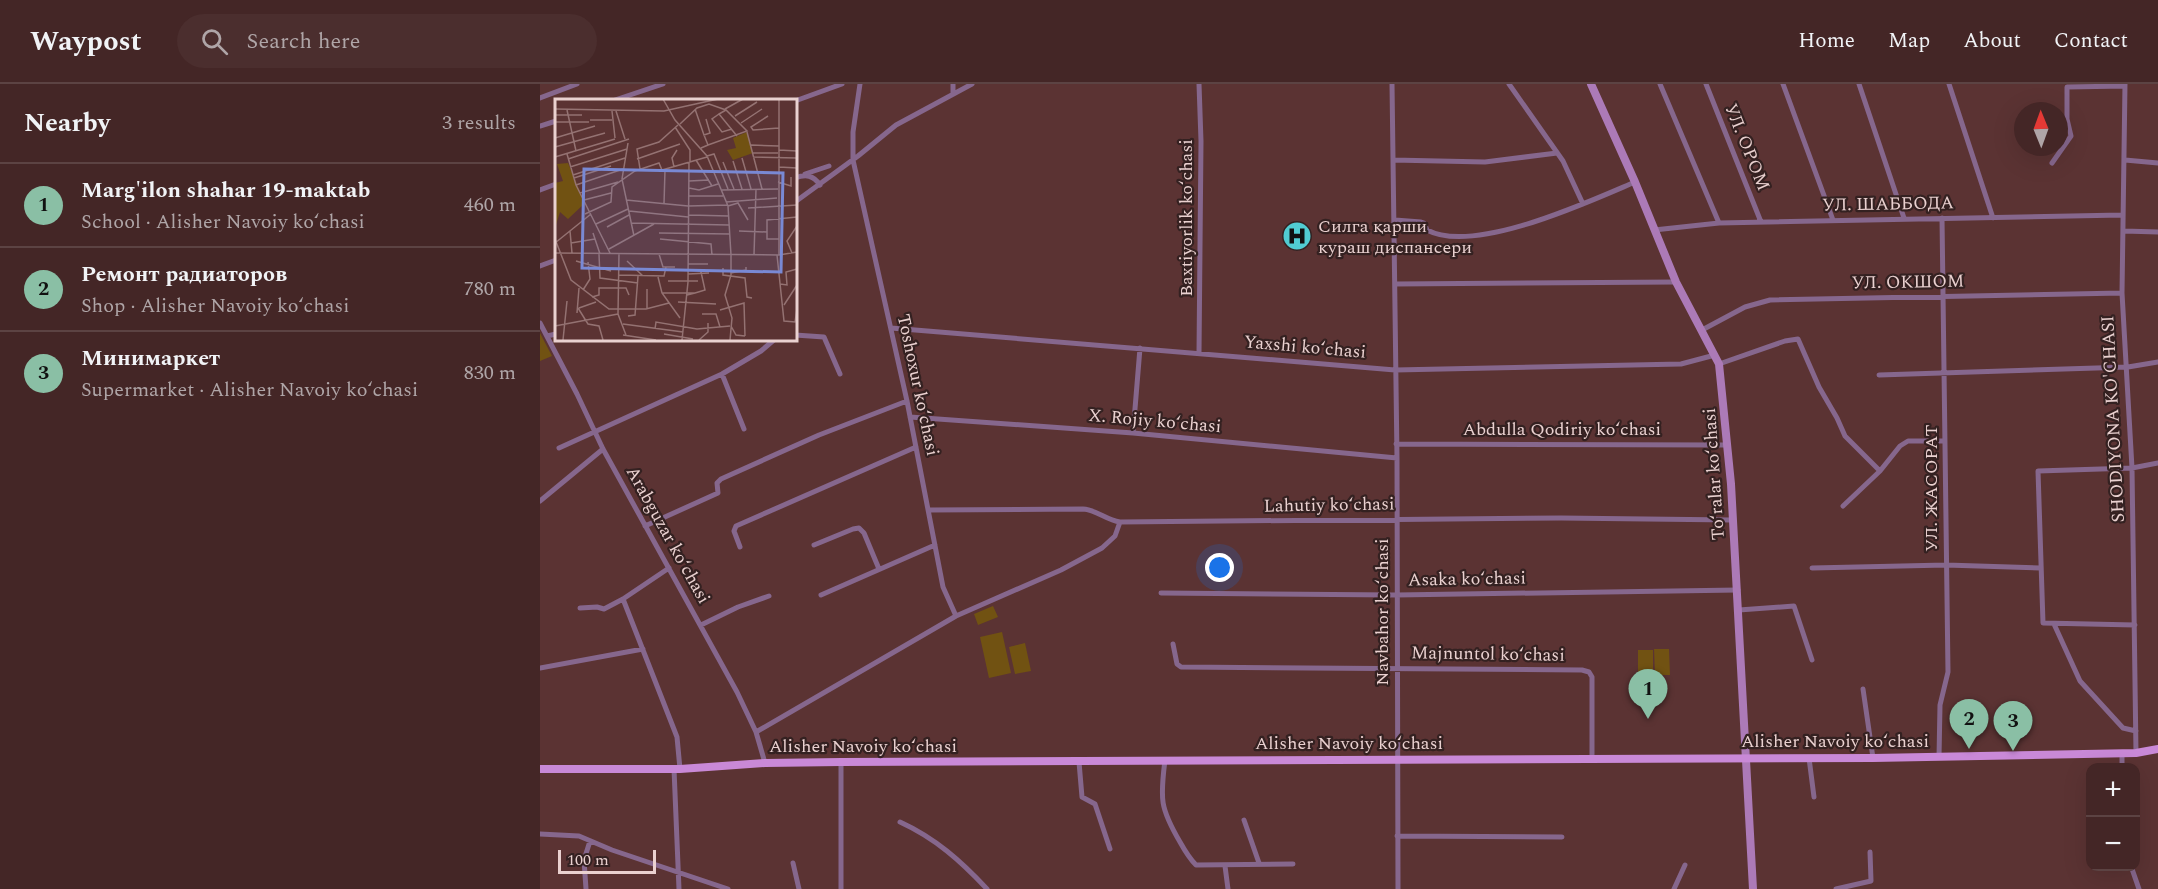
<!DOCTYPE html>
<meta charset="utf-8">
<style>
body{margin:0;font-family:Spectral,serif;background:#4b2e2e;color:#f1f3f6}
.controls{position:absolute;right:18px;bottom:18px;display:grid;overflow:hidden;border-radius:12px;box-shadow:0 6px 24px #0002}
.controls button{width:54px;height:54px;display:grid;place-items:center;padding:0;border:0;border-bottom:2px solid #5c4343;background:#442626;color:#f1f3f6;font:30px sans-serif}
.compass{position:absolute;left:1474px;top:18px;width:54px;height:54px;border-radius:50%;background:#442626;box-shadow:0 6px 24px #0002;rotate:359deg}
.scale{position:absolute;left:18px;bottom:15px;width:98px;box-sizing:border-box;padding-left:6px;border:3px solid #ead1d0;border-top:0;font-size:16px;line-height:21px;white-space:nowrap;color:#ead1d0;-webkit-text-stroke:4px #342121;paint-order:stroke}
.you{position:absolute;left:680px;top:484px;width:21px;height:21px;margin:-15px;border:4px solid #fff;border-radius:50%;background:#1a73e8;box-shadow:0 0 0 9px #1a73e833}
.badge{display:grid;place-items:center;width:39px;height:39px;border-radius:50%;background:#8abfa5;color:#111;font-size:20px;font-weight:700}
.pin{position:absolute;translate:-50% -50px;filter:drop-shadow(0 2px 3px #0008)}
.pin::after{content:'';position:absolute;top:32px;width:21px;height:18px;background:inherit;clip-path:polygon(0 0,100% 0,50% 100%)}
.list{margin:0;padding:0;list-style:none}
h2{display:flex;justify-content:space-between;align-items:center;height:78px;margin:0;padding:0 24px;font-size:26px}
h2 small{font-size:20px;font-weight:400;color:#afa5a7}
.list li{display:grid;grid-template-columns:39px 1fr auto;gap:18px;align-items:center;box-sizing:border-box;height:84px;padding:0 24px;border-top:2px solid #5c4343}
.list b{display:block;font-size:22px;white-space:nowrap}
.list p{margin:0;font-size:20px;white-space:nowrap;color:#afa5a7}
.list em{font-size:20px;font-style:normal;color:#afa5a7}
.icon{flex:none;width:33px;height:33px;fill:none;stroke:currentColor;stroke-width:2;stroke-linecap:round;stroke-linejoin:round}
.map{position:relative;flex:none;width:1618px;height:805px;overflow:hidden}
header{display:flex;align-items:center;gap:36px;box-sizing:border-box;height:84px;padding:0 30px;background:#442626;border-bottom:2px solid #5c4343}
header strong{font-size:28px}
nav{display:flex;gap:33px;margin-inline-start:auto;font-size:21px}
.search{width:420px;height:54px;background:#4b2e2e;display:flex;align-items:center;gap:15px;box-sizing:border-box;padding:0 21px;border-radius:33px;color:#afa5a7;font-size:22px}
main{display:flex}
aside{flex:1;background:#442626}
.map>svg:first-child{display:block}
</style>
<header>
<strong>Waypost</strong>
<div class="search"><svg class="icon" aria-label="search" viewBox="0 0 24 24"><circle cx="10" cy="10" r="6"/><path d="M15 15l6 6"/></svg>Search here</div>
<nav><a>Home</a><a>Map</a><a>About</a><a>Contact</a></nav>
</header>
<main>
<aside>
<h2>Nearby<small>3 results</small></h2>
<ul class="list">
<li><span class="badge">1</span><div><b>Marg'ilon shahar 19-maktab</b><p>School · Alisher Navoiy koʻchasi</p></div><em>460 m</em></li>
<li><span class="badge">2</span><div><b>Ремонт радиаторов</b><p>Shop · Alisher Navoiy koʻchasi</p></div><em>780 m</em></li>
<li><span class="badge">3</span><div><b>Минимаркет</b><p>Supermarket · Alisher Navoiy koʻchasi</p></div><em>830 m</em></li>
</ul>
</aside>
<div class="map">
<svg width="1618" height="805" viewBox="0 0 1618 805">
<rect width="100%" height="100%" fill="#5b3333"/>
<path fill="#715212" d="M0 249 12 272 0 277Z
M453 522 458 533 438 541 434 530Z
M462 548 471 589 449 594 440 553Z
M485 559 491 587 475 590 469 563Z
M1114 565H1129L1130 591H1115Z
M1098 566H1113V591H1098Z"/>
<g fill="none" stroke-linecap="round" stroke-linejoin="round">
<path stroke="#86678d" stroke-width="5" d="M320 0 313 48V76L367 317 403 503 416 532
M852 0 857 374 858 805
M969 0 1023 77 1043 120
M1120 0 1179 139
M1166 0 1221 138
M1243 0 1293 136
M1319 0 1364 134
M1409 0 1453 134
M1585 0 1582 209 1592 384 1596 669
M413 9V0
M0 14 37 0
M75 16 123 0
M255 17 302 0
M0 42 16 37
M853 76 945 78 1017 69
M1585 76 1618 79
M1512 79 1531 52 1527 35V3L1585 2
M265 90 289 82
M255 94C266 90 273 91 280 101
M0 106 16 100
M255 118 318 72 356 41 432 0
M855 136 881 138 884 139 887 146C934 171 1048 118 1095 98
M1114 146 1179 139 1582 131
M1584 147 1618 148
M0 182 16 176
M855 200 1136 198
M0 239 37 310 63 365 197 608 216 648 225 679
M351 244 855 286 1141 280 1175 271
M1162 246 1205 223 1230 216 1582 209
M255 251 284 253 300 290
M7 252 16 250
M659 269 661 57 659 0
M1179 280 1245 257 1258 255 1279 303 1297 334 1305 352 1340 387
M182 290 204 345
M1339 291 1588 283 1618 278
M370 333 593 349 857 374
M593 349 600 264
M856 360 1188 361
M19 364 182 290 221 267 235 255
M0 417 63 365
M1303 422 1340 387 1360 362 1368 357H1405
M389 426 543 425C557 426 566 436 580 438L1021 434 1192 436
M105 442 178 409 177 399 181 395 279 351 367 317
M274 461 313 445 319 444 324 449 339 485
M200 463 194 447 196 442 376 363
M1272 484 1406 481 1500 484
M621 509 856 511 1198 506
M281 511 395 461
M83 515 137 653 140 685
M40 524 57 523 64 525 83 515 129 484
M1199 526 1254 522 1272 576
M1514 540 1540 597 1583 644 1596 647
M161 541 198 523 229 512
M1595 541 1503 539 1498 387 1592 384 1618 379
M633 560 637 580 641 583 1042 586 1049 588 1052 593V675
M0 584 103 565
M1323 605 1333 674
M216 648 416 532 521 486 562 464 575 452 580 438
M1582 670V684
M1399 673 1400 621 1408 588 1402 134
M1269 674 1274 713
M625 676C620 715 620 724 640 758 645 767 649 774 656 781L753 780
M301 678V805
M539 678 542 713 555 720 570 765
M134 685 139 805
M704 736 719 779
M360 738C395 754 421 777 447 805
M0 750 39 752 72 766 188 805
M857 752 1022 753
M253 779 259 805
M685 782 688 805
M1591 782 1599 805
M46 805 44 776 50 757
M1134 805 1145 781
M1296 805 1331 797 1330 768"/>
<path stroke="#ac7ab7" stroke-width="8" d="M1051 0 1095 98 1136 198 1179 280 1191 400 1213 805"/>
<path stroke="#c989d7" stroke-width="8" d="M0 685H140L225 679 301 678 1333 674 1596 669 1618 665"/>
</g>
<defs>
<g id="hospital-disc" transform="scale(1.5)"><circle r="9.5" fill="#51ccd2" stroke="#342121"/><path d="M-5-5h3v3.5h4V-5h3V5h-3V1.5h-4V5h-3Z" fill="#111"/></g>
</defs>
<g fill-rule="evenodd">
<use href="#hospital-disc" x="757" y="152"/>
</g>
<g text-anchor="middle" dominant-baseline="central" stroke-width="4.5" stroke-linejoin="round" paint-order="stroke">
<g font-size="18" fill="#ead1d0" stroke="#342121">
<text transform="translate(1207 63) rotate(68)">УЛ. ОРОМ</text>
<text transform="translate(1348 120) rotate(-1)">УЛ. ШАББОДА</text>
<text transform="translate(646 134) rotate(-90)">Baxtiyorlik koʻchasi</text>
<text transform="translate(1368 198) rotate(-1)">УЛ. ОКШОМ</text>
<text transform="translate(765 263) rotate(5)">Yaxshi koʻchasi</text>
<text transform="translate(378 301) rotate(78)">Toshoxur koʻchasi</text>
<text transform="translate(1573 335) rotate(-93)">SHODIYONA KO'CHASI</text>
<text transform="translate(615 337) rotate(5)">X. Rojiy koʻchasi</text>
<text x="1022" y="345">Abdulla Qodiriy koʻchasi</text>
<text transform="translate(1174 390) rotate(-94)">Toʻralar koʻchasi</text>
<text transform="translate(1391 404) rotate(-90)">УЛ. ЖАСОРАТ</text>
<text transform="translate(789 421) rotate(-1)">Lahutiy koʻchasi</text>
<text transform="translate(128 451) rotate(61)">Arabguzar koʻchasi</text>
<text transform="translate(927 495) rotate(-1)">Asaka koʻchasi</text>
<text transform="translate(842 528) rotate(-90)">Navbahor koʻchasi</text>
<text transform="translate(948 570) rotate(1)">Majnuntol koʻchasi</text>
<text x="1295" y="657">Alisher Navoiy koʻchasi</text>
<text x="809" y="659">Alisher Navoiy koʻchasi</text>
<text x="323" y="662">Alisher Navoiy koʻchasi</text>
</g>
<g font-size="18" fill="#ead1d0" stroke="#342121" text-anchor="start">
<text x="778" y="142">Силга қарши<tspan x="778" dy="21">кураш диспансери</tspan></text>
</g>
</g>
<g transform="translate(15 15)">
<rect width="242" height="242" fill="#5b3333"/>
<path d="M192 33 198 54 178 61 172 51 181 49 178 39ZM13 64 30 104 13 120 5 113 0 129V84L8 82 2 65Z" fill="#715212"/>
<path fill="none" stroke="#947272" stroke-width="1.5" d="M108 0 120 21 152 57 173 107 176 156M0 10 109 12 163 0M140 10 149 36 155 34 151 20M170 10 188 0M12 11 21 52M171 11 164 15 182 37M57 12 60 39M61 12 70 40M164 15 157 20 167 33 177 30M0 16H27M180 17 202 3M213 17 196 28 198 31 224 29M35 21H57M0 23H34M186 24 207 10M125 25 142 9 154 5 171 11 192 32 153 46M120 28 135 51V64M192 33 207 90M0 39 40 27M73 44 67 80 79 137M196 46 224 47M0 48 50 34M146 49 153 46 149 36M224 51 242 52M198 54H223M12 55 21 86 55 154M152 57 159 55 173 90M0 58 60 40M198 58 242 59M187 59 196 90M13 60 74 40M82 60 125 45M141 61 157 87M178 62 187 90M168 63 179 90M15 68 72 50M119 68 117 59 122 51M224 68 242 69M85 70 82 50 104 43 123 26M18 76 70 59M19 79 56 67M134 82 154 81M223 83 236 87V78M21 86 68 70M134 89 144 91 163 85M167 91 223 90M25 94 63 83M133 97H168M29 101 56 94M71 101 133 107 173 106M171 103 222 99M109 105 110 71M173 107 183 104 193 121M193 109 242 106M74 112 133 118M30 115 56 103 57 88 80 72 104 64 107 71 152 58M134 116 174 117M76 124 174 126M41 125 73 110M52 128 74 116M15 132 17 154M184 132 212 133M38 134 45 155M104 134 175 135M0 140 16 181 54 210H91L114 204M105 140 156 145 157 156M224 140H212V121L242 118M0 144 36 115M16 144 40 140M54 150 99 125M0 154 224 156 242 153M64 154 63 215 71 236M237 154 232 142 242 127M44 155 45 179 83 184M104 155 108 168H120M199 156 201 90M222 156 229 222 240 223 242 210M224 156V0M21 162 56 172M72 162 88 177M133 165H153M168 169V176L190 179 192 198 197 199M176 174 191 171V168M133 175 154 174M64 176 109 177 111 168M103 178 107 194 125 219M113 182H143M225 185 232 186 231 173 242 170M92 190V209M28 191 35 180 33 163M107 194H140L132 196M140 194 150 191 146 173M37 198 44 196V189H71L74 196M123 203 161 205M229 206 242 186M23 209 33 225 44 227 48 241M24 209 41 203M165 211 189 204 190 237M22 214 24 189M147 215H161L165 228M73 217 80 216 83 177M68 225 128 233M0 227 63 215M176 227 181 236 190 237M100 230 101 223 142 230 175 227M109 235 138 240M68 236 101 241M8 241 12 202M127 241 133 183 134 64M144 241 153 233V224M175 241 177 219 170 196 176 176V156"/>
<path fill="#7989d4" fill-opacity="0.15" stroke="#7989d4" stroke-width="3" d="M29 70 228 74 226 173 27 169Z"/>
<rect width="242" height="242" fill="none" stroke="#ead1d0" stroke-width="3"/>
</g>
</svg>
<div class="controls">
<button>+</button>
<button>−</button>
</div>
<svg class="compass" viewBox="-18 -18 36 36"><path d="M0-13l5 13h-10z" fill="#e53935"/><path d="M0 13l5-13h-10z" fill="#afa5a7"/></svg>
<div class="scale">100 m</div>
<div class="you"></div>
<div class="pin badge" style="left:1108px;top:635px">1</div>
<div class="pin badge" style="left:1429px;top:665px">2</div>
<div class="pin badge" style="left:1473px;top:667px">3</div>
</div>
</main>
